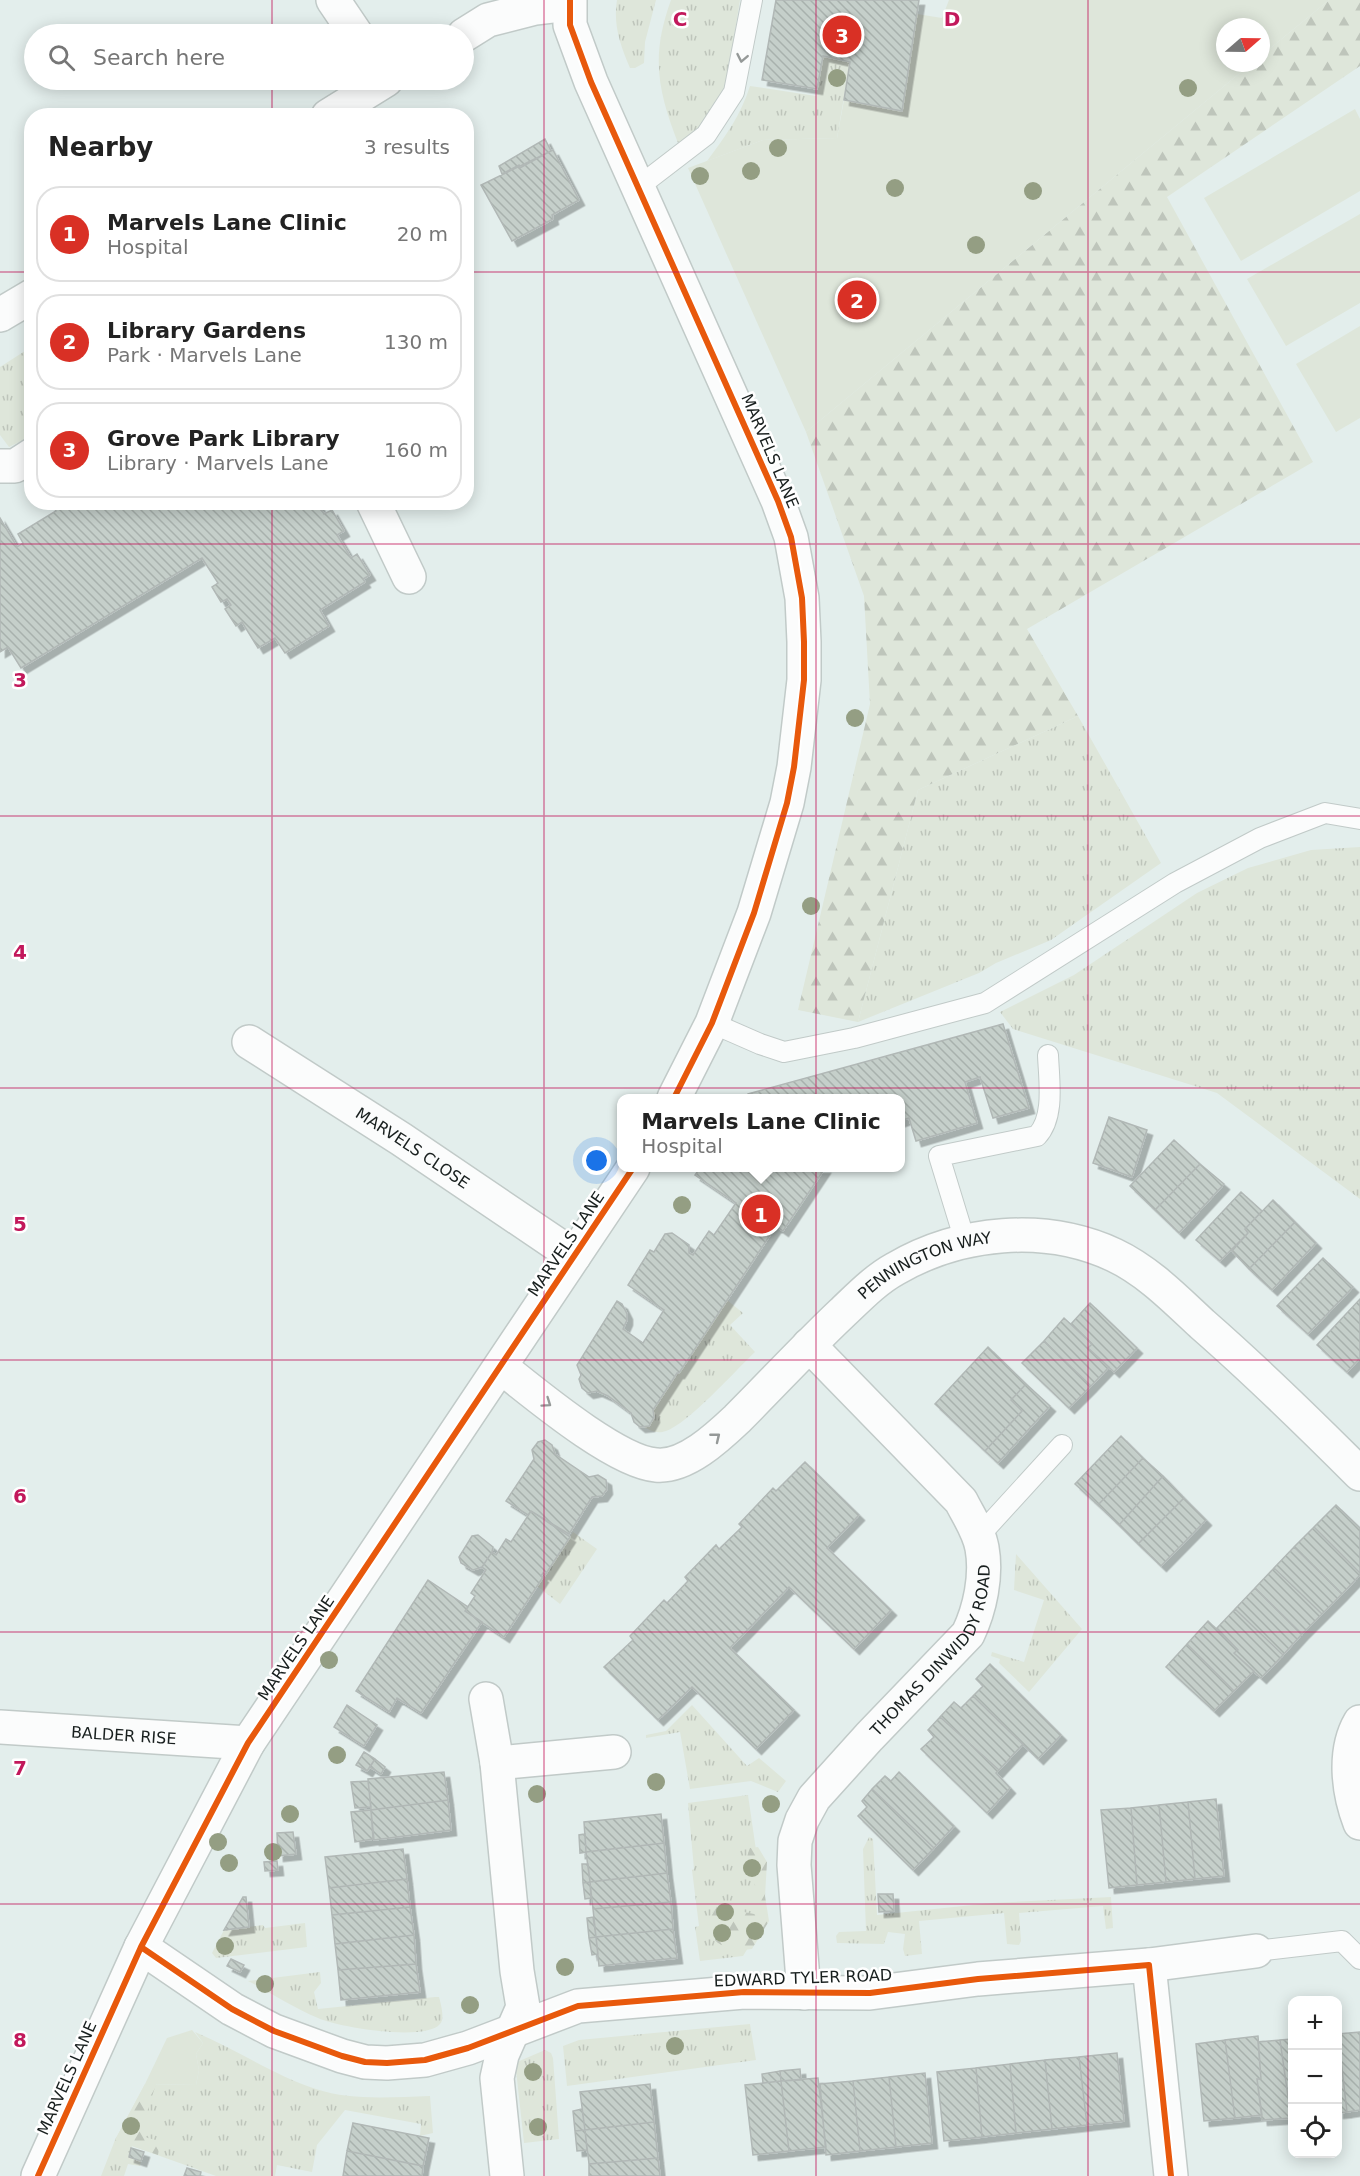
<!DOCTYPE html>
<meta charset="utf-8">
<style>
body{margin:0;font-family:"DejaVu Sans",sans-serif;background:#f2f2f2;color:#222}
.controls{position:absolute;right:18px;bottom:18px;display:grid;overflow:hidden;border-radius:12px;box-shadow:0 3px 15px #0003}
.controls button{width:54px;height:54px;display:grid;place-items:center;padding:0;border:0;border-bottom:2px solid #e0e0e0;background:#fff;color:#222;font:30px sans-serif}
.compass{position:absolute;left:1216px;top:18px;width:54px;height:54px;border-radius:50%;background:#fff;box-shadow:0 3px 15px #0003;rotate:70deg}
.you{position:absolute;left:597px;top:1161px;width:21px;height:21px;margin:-15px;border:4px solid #fff;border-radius:50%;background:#1a73e8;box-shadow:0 0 0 9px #1a73e833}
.badge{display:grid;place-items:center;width:39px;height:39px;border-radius:50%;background:#d93025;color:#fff;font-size:20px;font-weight:700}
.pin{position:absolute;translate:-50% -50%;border:3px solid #fff;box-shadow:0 2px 6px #0006}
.popup{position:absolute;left:617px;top:1094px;width:288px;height:78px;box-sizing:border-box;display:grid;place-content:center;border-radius:12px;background:#fff;filter:drop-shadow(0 2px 4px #0005);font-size:20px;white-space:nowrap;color:#767676}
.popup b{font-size:22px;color:#222}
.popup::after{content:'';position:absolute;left:50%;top:100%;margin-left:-12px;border:12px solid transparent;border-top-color:#fff}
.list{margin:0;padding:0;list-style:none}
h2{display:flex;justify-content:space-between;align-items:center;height:78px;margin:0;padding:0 24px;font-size:26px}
h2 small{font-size:20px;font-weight:400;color:#767676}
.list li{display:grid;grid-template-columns:39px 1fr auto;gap:18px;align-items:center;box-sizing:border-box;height:96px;margin:0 12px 12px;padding:0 12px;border:2px solid #e0e0e0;border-radius:24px}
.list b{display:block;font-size:22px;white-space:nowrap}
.list p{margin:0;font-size:20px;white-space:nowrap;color:#767676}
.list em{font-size:20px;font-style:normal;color:#767676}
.icon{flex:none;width:33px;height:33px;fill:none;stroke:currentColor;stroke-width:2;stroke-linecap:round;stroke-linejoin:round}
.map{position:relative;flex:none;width:1360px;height:2176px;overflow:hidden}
.search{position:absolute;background:#fff;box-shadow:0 3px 15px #0003;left:24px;top:24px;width:450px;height:66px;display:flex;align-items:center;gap:15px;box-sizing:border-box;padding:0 21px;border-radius:33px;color:#767676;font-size:22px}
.panel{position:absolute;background:#fff;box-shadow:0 3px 15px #0003;left:24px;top:108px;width:450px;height:402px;border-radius:24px}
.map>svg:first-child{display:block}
</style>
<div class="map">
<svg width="1360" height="2176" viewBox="0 0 1360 2176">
<defs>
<pattern id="grass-tufts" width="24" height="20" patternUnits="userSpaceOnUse" patternTransform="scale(1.5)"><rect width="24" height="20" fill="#dee6da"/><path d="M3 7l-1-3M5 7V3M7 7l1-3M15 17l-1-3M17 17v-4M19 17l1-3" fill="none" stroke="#bec5bb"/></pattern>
<pattern id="forest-firs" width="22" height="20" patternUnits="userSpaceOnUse" patternTransform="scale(1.5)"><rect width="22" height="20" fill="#dee6da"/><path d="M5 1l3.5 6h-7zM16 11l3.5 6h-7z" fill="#bec5bb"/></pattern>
<pattern id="building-back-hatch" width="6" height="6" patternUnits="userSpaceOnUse" patternTransform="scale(1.5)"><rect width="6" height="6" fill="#c5cfca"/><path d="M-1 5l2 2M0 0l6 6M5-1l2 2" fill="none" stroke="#a8b1ad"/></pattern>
<filter id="shadow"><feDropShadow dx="5.5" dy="5.5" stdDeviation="0" flood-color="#0004"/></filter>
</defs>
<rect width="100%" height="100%" fill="#e3eeec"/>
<path fill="url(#grass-tufts)" d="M617 0H656L645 42 644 63 635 68H630C620 45 613 24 617 0Z
M671 0H740L725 92 700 132 680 148C658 92 650 58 671 0Z
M823 56 850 62 837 138 763 140 707 161C725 137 741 115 750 86L816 96Z
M25 351 31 361V436L9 447 0 435V367Z
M1078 716 1161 863 1051 940 996 963 979 973 858 1022 918 790Z
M1360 847V1199L1217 1093 1013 1029 1000 1012 1074 975 1197 893 1248 868 1311 850Z
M727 1300 743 1313 730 1325 755 1352C736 1370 688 1424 666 1431 657 1434 651 1431 644 1427L649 1425 654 1417 653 1410Z
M573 1532 597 1549 560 1604 537 1586Z
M1016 1554 1082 1629 1029 1692 999 1663 1000 1659 991 1656 992 1652 1024 1662 1044 1600 1014 1590Z
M692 1705 747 1766 759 1758 786 1781 778 1792 751 1781 690 1789 680 1732 646 1738V1735L666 1731Z
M748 1795 766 1919 743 1956 700 1961 695 1927 699 1926 692 1870 694 1869 688 1803Z
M869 1837 873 1839 877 1915 992 1903 1111 1897 1113 1928 1106 1929 1103 1906 1019 1913 1021 1941 1019 1945 1007 1944 1004 1913 919 1921 922 1954 905 1956 903 1949 905 1934 888 1932 884 1944 837 1943 836 1936 839 1932 866 1931 863 1849Z
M305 1923 307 1947 216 1958 212 1953 224 1930 263 1925 265 1928Z
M320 1972 321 1983 314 1992 318 2009 435 1997H439C441 2004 445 2019 440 2024 425 2042 337 2027 318 2018 294 2008 271 1993 248 1981Z
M750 2024 756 2060 567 2086 563 2046 579 2040Z
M195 2032C236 2049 273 2075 316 2089 352 2101 392 2097 430 2096L433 2133 420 2136 421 2124 345 2110 317 2145 312 2172 277 2165 275 2176H216L132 2146 129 2156 141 2161 140 2166 128 2164 124 2176H101L115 2140 145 2084 196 2085 199 2070 196 2054 203 2043Z
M545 2050 551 2053 553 2058 559 2139 524 2143 516 2070 517 2062Z"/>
<path fill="url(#forest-firs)" d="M1329 0H1360V66L1167 197 1313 462 1027 629 1078 716 918 790 858 1022 798 1010 870 704 864 596 806 432 1252 63H1261V56Z
M758 1847 767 1862 765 1896 769 1921 752 1949C738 1951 719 1949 712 1936 709 1932 708 1926 707 1921L718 1904 734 1901 744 1912 759 1915C757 1903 756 1892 754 1880 752 1865 742 1868 750 1848Z
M145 2084H156L147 2112 144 2137 160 2141 158 2155 115 2140Z"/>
<path fill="#dee6da" d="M949 0H1329L1261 56V27H1225V63H1252L806 432 688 168 763 140 837 138 844 100 902 111 917 14 942 18Z
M1355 109 1360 119V191L1241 261 1204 198Z
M1360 214V303L1286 346 1247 279Z
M1360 326V418L1336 432 1296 364Z
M192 2030 203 2043 196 2054 199 2070 196 2085 145 2084 167 2038Z"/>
<path fill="url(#building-back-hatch)" stroke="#b1b8b6" stroke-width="1.5" filter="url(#shadow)" d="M776 0H919L902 111 844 100 850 62 823 56 817 89 762 80Z
M545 139 551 151 520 168 519 165 502 174 499 166Z
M553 150 579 200 552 215 553 219 512 241 481 185Z
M50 502H317L324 514 332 510 344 531 337 535 351 558 357 554 370 575 363 579 365 582 320 610 329 626 285 653 275 638 258 648 242 622 236 626 225 609 231 605 227 599 221 602 212 587 218 583 202 558 21 668 8 647 0 652V518L17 547 23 543 18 534 56 511Z
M1003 1024 1029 1108 993 1118 980 1077 965 1082 977 1123 916 1141 909 1118 900 1121V1098H745L748 1094Z
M1109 1117 1147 1130 1132 1177 1093 1163Z
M1174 1140 1200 1164 1155 1210 1130 1186Z
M1200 1164 1224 1184 1179 1233 1155 1210Z
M700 1168H825L783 1231 776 1226 679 1373H677L653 1410 654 1417 649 1426 640 1427 634 1422 631 1413 608 1396 597 1391 588 1393 582 1388 579 1379 581 1375 577 1365 617 1301 622 1304 627 1314V1320L623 1329 643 1343 664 1310 628 1285 650 1250 654 1252 665 1234 672 1233 689 1245V1253L693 1255 709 1231 714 1235 736 1203 695 1175Z
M1241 1192 1262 1211 1245 1229 1248 1233 1220 1261 1196 1240Z
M1273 1200 1295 1222 1249 1269 1232 1251 1248 1233 1245 1229Z
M1295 1222 1316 1243 1272 1290 1249 1269Z
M1323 1258 1353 1287 1308 1334 1277 1306Z
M1360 1299V1358L1347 1372 1317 1345Z
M1090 1303 1137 1348 1114 1372 1088 1348 1092 1344 1071 1324Z
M1064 1318 1092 1344 1088 1348 1109 1367 1091 1386 1044 1341Z
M1044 1341 1091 1386 1069 1408 1022 1363Z
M988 1347 1026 1384 1011 1400 1022 1411 985 1451 935 1404Z
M1026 1384 1050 1406 998 1463 985 1451 1022 1411 1011 1400Z
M1121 1436 1143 1458 1098 1505 1075 1484Z
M545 1440 552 1445 555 1454 589 1477 598 1475 606 1480 607 1489 602 1496 592 1497 569 1534 531 1511 528 1515 506 1501 534 1459 532 1450 538 1442Z
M1143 1458 1163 1476 1119 1525 1098 1505Z
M805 1462 859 1515 827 1548 891 1610 854 1649 789 1587 730 1648 794 1710 756 1749 692 1687 658 1720 604 1667 633 1640 630 1636 664 1600 667 1603 688 1581 685 1577 716 1545 719 1549 742 1527 739 1524 773 1488 776 1491Z
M1163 1476 1184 1498 1138 1544 1119 1525Z
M1184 1498 1206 1520 1161 1566 1138 1544Z
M1336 1505 1360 1528V1573L1314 1527Z
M531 1511 570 1537 545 1575 543 1573 541 1576 543 1577 504 1637 465 1611 475 1596 471 1593 486 1570 482 1567 492 1552 496 1555 506 1539 511 1542Z
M1314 1527 1360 1573V1575L1342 1594 1294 1547Z
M478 1535 493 1547 492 1552 482 1567 473 1570 461 1563 459 1557 472 1536Z
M1294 1547 1342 1594 1322 1614 1274 1568Z
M1274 1568 1322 1614 1302 1634 1255 1588Z
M428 1580 468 1607 465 1611 482 1622 421 1713 397 1698 389 1712 356 1691Z
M1255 1588 1302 1634 1283 1655 1235 1609Z
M1235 1609 1283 1655 1261 1678 1234 1653 1238 1650 1217 1628Z
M1208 1621 1238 1650 1234 1653 1254 1671 1234 1691 1187 1644Z
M1187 1644 1234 1691 1214 1711 1166 1667Z
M990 1664 1061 1735 1038 1759 973 1696 983 1686 976 1679Z
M973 1696 1023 1744 999 1770 940 1717 954 1702 961 1708Z
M347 1705 377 1725 364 1746 334 1727Z
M940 1717 999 1770 996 1773 1010 1788 987 1813 921 1749 934 1737 928 1730Z
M364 1752 375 1759 367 1771 356 1765Z
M375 1759 385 1767 381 1774 370 1767Z
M444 1772 448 1800 371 1810 368 1779Z
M899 1772 954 1826 934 1848 872 1789 885 1776 891 1781Z
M368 1781 371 1807 355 1808 351 1782Z
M872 1789 934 1848 913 1870 858 1816 867 1807 862 1801Z
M1216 1799 1224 1876 1195 1879 1188 1802Z
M448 1800 451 1830 374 1840 371 1810Z
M1188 1802 1195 1879 1166 1882 1159 1805Z
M1159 1805 1166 1882 1137 1885 1131 1808Z
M1131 1808 1137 1885 1109 1888 1101 1810Z
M371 1810 373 1839 355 1842 351 1812Z
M661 1814 664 1843 586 1852 584 1822Z
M293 1832 296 1854 278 1856 277 1833Z
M585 1834 586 1852 580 1853 579 1835Z
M664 1843 667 1873 590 1882 586 1852Z
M403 1849 407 1879 329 1888 325 1857Z
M277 1861 278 1870 265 1871 264 1862Z
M582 1864H588L590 1882 583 1883Z
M667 1873 671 1902 593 1909 590 1882Z
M407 1879 410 1907 332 1915 329 1888Z
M590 1882 591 1898 585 1899 583 1883Z
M878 1894H893L894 1911 879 1912Z
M243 1897H246L249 1927 224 1930Z
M671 1902 673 1929 596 1937 593 1909Z
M410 1907 414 1935 335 1944 332 1915Z
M593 1917 596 1937 589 1938 587 1918Z
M673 1929 677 1958 599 1966 596 1937Z
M414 1935 416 1964 338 1970 335 1944Z
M596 1937 598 1954 592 1955 589 1938Z
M231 1959 244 1965 240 1972 227 1966Z
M416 1964 420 1992 341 2000 338 1970Z
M1360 2032V2110L1347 2112 1338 2034Z
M1338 2034 1347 2112 1338 2113Z
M1258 2036 1261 2079H1257L1262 2115 1235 2118 1225 2040Z
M1292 2039V2117L1291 2118 1280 2040Z
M1225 2040 1235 2118 1204 2121 1196 2044Z
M1280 2040 1291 2118 1262 2120 1257 2079H1261L1258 2042Z
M1117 2053 1124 2121 1087 2125 1079 2057Z
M1079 2057 1087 2125 1052 2129 1045 2060Z
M1045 2060 1052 2129 1016 2133 1010 2064Z
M1010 2064 1016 2133 982 2137 976 2068Z
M976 2068 982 2137 944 2141 937 2072Z
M800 2069 801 2080 781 2081 780 2071Z
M780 2071 781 2081 763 2083 762 2074Z
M925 2073 932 2143 896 2147 889 2077Z
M889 2077 896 2147 860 2151 853 2081Z
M818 2078 826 2147 789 2151 781 2081Z
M781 2081 789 2151 753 2155 745 2085Z
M853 2081 860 2151 826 2155 820 2084Z
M650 2084 654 2122 585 2130 580 2092Z
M582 2109 585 2130 575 2131 573 2111Z
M654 2122 658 2158 589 2164 585 2130Z
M353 2123 429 2138 423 2166 347 2151Z
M585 2130 587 2150 577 2151 575 2131Z
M131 2148 144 2152 141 2161 129 2157Z
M347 2151 423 2166 422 2176H343Z
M658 2158 660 2176H589V2164Z
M187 2168 201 2172 200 2176H184Z"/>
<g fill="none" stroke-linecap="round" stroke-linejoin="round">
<g stroke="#c1cac8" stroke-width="22">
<path id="service" d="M637 188 706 135 734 92 752 0
M712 1023 760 1044 784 1052 854 1038 985 1003 1175 883 1260 838 1325 813 1360 819
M965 1241 939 1156 1037 1136C1055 1117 1049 1081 1048 1055
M978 1537 1062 1445
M1256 1951 1342 1941 1360 1959"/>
</g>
<g stroke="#c1cac8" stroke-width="36">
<g id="minor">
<path d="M333 0 356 34"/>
<path d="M464 35 488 20 535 8 569 4"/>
<path d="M328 116 386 80"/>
<path d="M0 315 32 296"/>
<path d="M0 466H15L32 455"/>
<path d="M373 502 409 577"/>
<path id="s1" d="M249 1042 401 1139 574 1256"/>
<path id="s2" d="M501 1367C534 1393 616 1462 656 1465 685 1468 718 1437 737 1419 772 1384 806 1347 842 1313 858 1298 875 1280 895 1269 960 1231 1045 1223 1114 1255 1148 1271 1175 1299 1202 1324 1257 1372 1308 1422 1360 1474"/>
<path d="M486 1699 497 1763 517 1971 523 2007 502 2055 497 2078 507 2176"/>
<path d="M1360 1722C1343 1751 1348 1792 1360 1823"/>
<path id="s3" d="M0 1727 248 1743"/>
<path d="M497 1763 614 1752"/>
<path d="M141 1947 232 2009 274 2031 342 2056 365 2062 387 2063 425 2060 468 2048 578 2006 744 1992 870 1993 978 1979 1149 1965 1171 2176"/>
<path d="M1149 1965 1256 1951"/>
<path id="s4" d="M804 1993 794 1865 795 1841 802 1820 814 1798 869 1737 968 1634C980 1609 987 1576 982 1548 979 1531 968 1515 961 1501L809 1345"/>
</g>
</g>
<g stroke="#c1cac8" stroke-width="36">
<path id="tertiary" d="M570 0V25L591 82 778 501 791 537 802 598 804 642V680L794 767 787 803 754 913 712 1023 674 1098
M38 2176 141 1947 248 1743 633 1168"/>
</g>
<use href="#service" stroke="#fbfcfc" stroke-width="20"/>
<use href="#minor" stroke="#fbfcfc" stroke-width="33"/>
<use href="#tertiary" stroke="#fbfcfc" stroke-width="33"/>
<g stroke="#fff" stroke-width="10">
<path id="cycleway" d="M570 0V25L591 82 778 501 791 537 802 598 804 642V680L794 767 787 803 754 913 712 1023 674 1098
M141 1947 232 2009 274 2031 342 2056 365 2062 387 2063 425 2060 468 2048 578 2006 744 1992 870 1993 978 1979 1149 1965 1171 2176
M38 2176 141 1947 248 1743 633 1168"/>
</g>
<use href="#cycleway" stroke="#e8590c" stroke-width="6"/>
</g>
<g fill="#949e83">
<circle cx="837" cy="78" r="9"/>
<circle cx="1188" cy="88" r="9"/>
<circle cx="778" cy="148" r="9"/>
<circle cx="751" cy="171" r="9"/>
<circle cx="700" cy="176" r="9"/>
<circle cx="895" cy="188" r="9"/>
<circle cx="1033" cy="191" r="9"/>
<circle cx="976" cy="245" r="9"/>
<circle cx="855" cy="718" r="9"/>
<circle cx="811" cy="906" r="9"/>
<circle cx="682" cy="1205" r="9"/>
<circle cx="329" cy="1660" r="9"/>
<circle cx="337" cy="1755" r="9"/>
<circle cx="656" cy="1782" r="9"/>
<circle cx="537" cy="1794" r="9"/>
<circle cx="771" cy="1804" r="9"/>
<circle cx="290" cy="1814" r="9"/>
<circle cx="218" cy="1842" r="9"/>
<circle cx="273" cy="1852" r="9"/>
<circle cx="229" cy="1863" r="9"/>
<circle cx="752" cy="1868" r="9"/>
<circle cx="725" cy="1912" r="9"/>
<circle cx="755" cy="1931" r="9"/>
<circle cx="722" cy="1933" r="9"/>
<circle cx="225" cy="1946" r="9"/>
<circle cx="565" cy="1967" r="9"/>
<circle cx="265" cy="1984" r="9"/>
<circle cx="470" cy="2005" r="9"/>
<circle cx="675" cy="2046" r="9"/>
<circle cx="533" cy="2072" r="9"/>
<circle cx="131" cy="2126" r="9"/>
<circle cx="538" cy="2127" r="9"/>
</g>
<defs><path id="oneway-chevron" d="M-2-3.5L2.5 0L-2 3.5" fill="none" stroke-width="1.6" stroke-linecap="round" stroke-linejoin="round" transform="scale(1.5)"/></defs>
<g stroke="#959998">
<use href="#oneway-chevron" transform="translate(742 58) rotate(101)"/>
<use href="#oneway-chevron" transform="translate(547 1403) rotate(35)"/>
<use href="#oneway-chevron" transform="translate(716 1437) rotate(-39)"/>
</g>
<path fill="none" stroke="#c2185b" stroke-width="1.5" stroke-opacity="0.55" d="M272 0V34M544 0V2176M816 0V2176M1088 0V2176M272 80V116M0 272H32M466 272H1360M272 502V2176M0 544H1360M0 816H1360M0 1088H1360M0 1360H1360M0 1632H1360M0 1904H1360"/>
<g text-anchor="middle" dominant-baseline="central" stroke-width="5" stroke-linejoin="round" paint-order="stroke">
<g font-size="16" fill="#181f1e" stroke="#fff">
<text transform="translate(770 451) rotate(67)">MARVELS LANE</text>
<text stroke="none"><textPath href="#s1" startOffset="195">MARVELS CLOSE</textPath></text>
<text transform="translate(566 1244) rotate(-56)">MARVELS LANE</text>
<text stroke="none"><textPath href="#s2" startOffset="528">PENNINGTON WAY</textPath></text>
<text transform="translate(296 1648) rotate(-56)">MARVELS LANE</text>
<text stroke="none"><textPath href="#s4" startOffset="392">THOMAS DINWIDDY ROAD</textPath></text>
<text stroke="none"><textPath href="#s3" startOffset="124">BALDER RISE</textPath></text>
<text transform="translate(803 1978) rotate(-2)">EDWARD TYLER ROAD</text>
<text transform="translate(67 2078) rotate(-66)">MARVELS LANE</text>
</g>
</g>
<g font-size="20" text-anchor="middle" font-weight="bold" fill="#c2185b" stroke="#fff" stroke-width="5" stroke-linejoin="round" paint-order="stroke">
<text x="680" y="26">C</text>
<text x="952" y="26">D</text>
<text x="20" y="687">3</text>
<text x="20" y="959">4</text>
<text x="20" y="1231">5</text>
<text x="20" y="1503">6</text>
<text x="20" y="1775">7</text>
<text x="20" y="2047">8</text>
</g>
</svg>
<div class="controls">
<button>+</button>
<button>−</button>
<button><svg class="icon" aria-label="locate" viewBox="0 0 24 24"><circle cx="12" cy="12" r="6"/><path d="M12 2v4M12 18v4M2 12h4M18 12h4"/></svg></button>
</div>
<svg class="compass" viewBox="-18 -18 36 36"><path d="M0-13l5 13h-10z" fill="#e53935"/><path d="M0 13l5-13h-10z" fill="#767676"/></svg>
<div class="you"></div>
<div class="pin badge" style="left:761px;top:1214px">1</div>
<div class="popup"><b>Marvels Lane Clinic</b>Hospital</div>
<div class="pin badge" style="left:857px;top:300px">2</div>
<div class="pin badge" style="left:842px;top:35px">3</div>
<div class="search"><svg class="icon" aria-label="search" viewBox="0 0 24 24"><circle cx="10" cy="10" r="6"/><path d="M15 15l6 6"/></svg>Search here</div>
<section class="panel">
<h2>Nearby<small>3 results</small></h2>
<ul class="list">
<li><span class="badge">1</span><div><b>Marvels Lane Clinic</b><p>Hospital</p></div><em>20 m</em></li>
<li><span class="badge">2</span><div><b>Library Gardens</b><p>Park · Marvels Lane</p></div><em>130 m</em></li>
<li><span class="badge">3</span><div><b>Grove Park Library</b><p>Library · Marvels Lane</p></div><em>160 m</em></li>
</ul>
</section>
</div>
